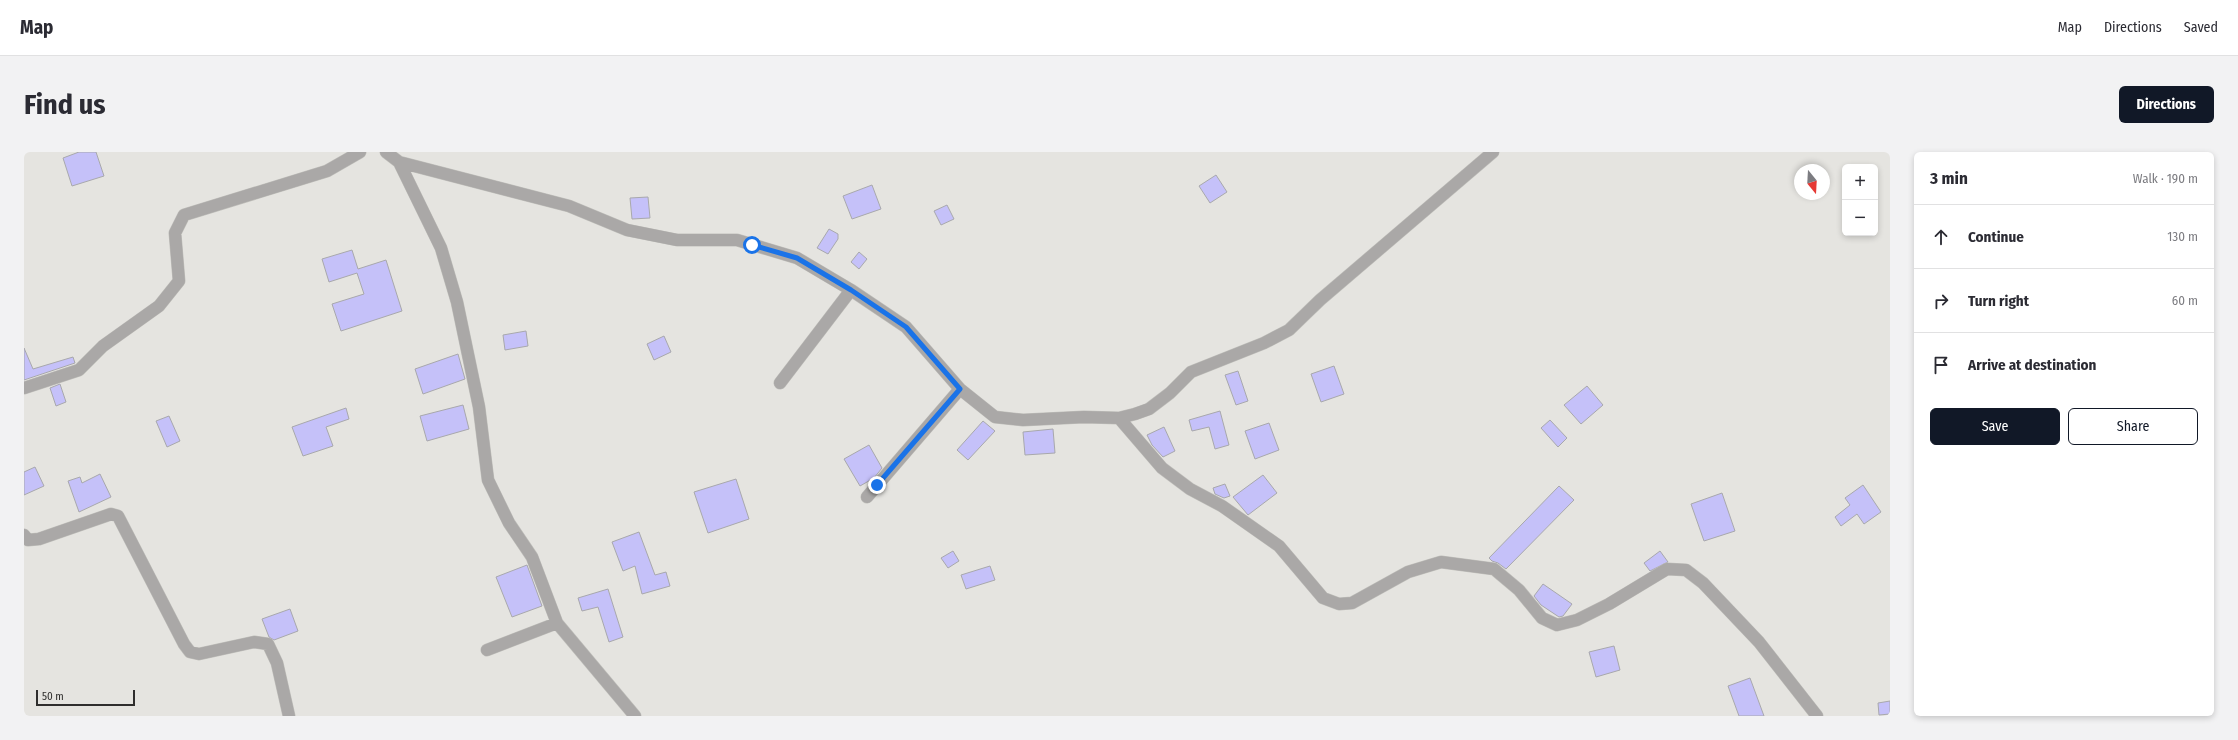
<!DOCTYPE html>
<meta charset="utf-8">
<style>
body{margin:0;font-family:"Fira Sans Condensed",sans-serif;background:#f2f2f3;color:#2b2b33}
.controls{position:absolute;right:12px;top:12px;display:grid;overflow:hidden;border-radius:6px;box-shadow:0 2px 6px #0003}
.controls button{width:36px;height:36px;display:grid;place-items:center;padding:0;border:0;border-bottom:1px solid #e1e1e2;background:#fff;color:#2b2b33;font:20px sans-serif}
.compass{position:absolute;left:1770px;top:12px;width:36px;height:36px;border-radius:50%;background:#fff;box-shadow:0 2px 6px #0003;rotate:162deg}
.scale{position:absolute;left:12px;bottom:10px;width:99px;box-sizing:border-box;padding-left:4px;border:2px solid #2f2e2d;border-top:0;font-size:11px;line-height:14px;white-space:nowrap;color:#2f2e2d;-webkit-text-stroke:3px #e5e4e0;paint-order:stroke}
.stop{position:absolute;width:12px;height:12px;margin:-9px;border:3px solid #1a73e8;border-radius:50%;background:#fff}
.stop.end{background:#1a73e8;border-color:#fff;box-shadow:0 1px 4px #0008}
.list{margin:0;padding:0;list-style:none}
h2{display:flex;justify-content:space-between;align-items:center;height:52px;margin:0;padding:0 16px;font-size:17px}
h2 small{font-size:13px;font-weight:400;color:#7c7c81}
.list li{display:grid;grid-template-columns:26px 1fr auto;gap:12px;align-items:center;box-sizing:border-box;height:64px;padding:0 16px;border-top:1px solid #e1e1e2}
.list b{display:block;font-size:15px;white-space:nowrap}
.list em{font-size:13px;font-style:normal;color:#7c7c81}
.actions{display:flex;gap:8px;padding:12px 16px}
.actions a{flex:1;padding:9px 0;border:1px solid #111827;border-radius:6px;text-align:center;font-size:14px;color:#111827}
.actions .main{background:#111827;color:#fff}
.icon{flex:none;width:22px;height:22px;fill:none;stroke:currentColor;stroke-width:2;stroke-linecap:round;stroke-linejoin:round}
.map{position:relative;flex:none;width:1866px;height:564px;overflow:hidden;border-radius:6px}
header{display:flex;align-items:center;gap:24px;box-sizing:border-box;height:56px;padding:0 20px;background:#fff;border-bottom:1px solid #e1e1e2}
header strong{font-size:19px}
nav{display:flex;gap:22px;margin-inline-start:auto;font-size:14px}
.intro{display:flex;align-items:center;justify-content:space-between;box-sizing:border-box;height:96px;padding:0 24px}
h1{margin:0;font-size:28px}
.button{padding:10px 18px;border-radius:6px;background:#111827;color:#fff;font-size:14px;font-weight:700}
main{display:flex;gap:24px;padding:0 24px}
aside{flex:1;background:#fff;border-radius:6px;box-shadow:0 2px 6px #0003}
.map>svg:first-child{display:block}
</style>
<header>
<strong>Map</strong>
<nav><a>Map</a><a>Directions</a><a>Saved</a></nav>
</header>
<div class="intro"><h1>Find us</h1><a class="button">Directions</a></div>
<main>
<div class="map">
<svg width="1866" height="564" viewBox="0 0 1866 564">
<rect width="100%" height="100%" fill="#e5e4e0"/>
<path fill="#c5c1f9" stroke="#a8a8ac" d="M55 0H72L80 24 48 34 39 6Z
M1192 23 1203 40 1186 51 1175 34Z
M848 33 857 57 828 67 819 44Z
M624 45 626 66 608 67 606 46Z
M923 53 930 67 917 73 910 59Z
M805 77 814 82V87L804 102 793 96Z
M328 98 334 117 362 108 378 159 317 179 308 152 340 142 333 121 305 130 298 107Z
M835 100 843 107 835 117 827 110Z
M502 179 504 194 481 198 479 183Z
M640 184 647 200 630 208 623 192Z
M0 196 9 217 49 205 51 211 0 228Z
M434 202 441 227 399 242 391 217Z
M1310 214 1320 242 1297 250 1287 222Z
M1214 219 1224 249 1212 253 1201 223Z
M36 232 42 250 32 254 26 236Z
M1563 234 1579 253 1557 272 1540 253Z
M439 253 445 277 403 289 396 264Z
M322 256 325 267 302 275 309 294 279 304 268 275Z
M1196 259 1205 293 1191 297 1185 275 1168 279 1165 268Z
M145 264 156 289 143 295 132 269Z
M1526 268 1543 286 1534 295 1517 276Z
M959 269 971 279 944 308 933 298Z
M1245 271 1255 298 1231 307 1221 279Z
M1140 275 1151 299 1139 305 1128 293 1123 283Z
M1029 277 1031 301 1001 303 999 280Z
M845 293 858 316 850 326 836 334 820 307Z
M11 315 20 334 0 343V320Z
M76 322 87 345 55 360 44 329 56 325 58 331Z
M1239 323 1253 341 1224 363 1209 345Z
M712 327 725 367 684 381 670 340Z
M1201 332 1206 344 1200 346 1191 342 1189 336Z
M1839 333 1857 360 1840 372 1833 362 1817 374 1811 365 1826 353 1821 346Z
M1535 334 1550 348 1482 417 1474 411 1468 409 1465 406Z
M1698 341 1711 379 1680 389 1667 352Z
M615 380 631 423 642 420 646 434 618 442 611 414 599 419 588 390Z
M929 399 935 409 924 416 917 406Z
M1636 399 1644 410 1626 419 1620 411Z
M503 413 518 454 488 465 472 425Z
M966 414 971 428 942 437 937 423Z
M1519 432 1548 452 1539 464 1535 465 1517 453 1510 444Z
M584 437 599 485 585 490 574 455 558 459 554 446Z
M266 457 274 479 250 488 245 485 238 467Z
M1590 494 1596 518 1572 525 1565 500Z
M1726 526 1740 564H1715L1704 534Z
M1866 549V562L1855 563 1854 551Z"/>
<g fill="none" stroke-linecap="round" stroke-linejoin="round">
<g stroke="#c1c0bc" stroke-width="13">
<path id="street" d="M362 0 375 10 417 96 433 150 455 255 464 328 485 371 508 405 533 471 611 564
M375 10 545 54 603 78 653 88H713L773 106 827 138 882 175 936 237 971 265 999 268 1060 265 1095 266 1111 262 1125 257 1146 241 1167 220 1240 191 1265 178 1296 148 1469 0
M756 231 827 138
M0 236 55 218 79 194 135 154 155 129 151 81 160 63 303 19 336 0
M1095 266 1138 316 1166 337 1198 354 1255 394 1299 446 1315 452 1328 451 1384 420 1417 410 1470 417 1495 438 1518 466 1533 473 1553 468 1585 452 1643 417 1662 418 1679 431 1735 490 1793 564
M843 345 936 237
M0 383 4 388 15 387 87 362 94 364 160 492 166 500 175 502 230 490 244 492 253 511 265 564
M463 498 533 471"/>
</g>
<use href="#street" stroke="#aaa8a7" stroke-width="12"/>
</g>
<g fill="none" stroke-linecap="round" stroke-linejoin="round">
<path stroke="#1a73e8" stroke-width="5" d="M728 93 773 106 827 138 882 175 936 237 853 333"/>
</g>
</svg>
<div class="controls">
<button>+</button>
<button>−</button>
</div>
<svg class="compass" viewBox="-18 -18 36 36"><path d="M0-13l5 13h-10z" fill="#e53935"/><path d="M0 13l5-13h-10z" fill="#7c7c81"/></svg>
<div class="scale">50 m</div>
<div class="stop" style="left:728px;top:93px"></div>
<div class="stop end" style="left:853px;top:333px"></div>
</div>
<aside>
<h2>3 min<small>Walk · 190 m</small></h2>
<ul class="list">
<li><svg class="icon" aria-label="ahead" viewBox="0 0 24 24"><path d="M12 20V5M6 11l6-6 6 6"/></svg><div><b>Continue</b></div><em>130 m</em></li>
<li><svg class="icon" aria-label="right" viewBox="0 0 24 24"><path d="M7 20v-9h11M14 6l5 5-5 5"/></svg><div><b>Turn right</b></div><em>60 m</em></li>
<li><svg class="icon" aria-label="arrive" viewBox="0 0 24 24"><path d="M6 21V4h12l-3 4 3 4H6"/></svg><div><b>Arrive at destination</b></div></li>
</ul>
<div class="actions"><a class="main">Save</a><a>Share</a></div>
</aside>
</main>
